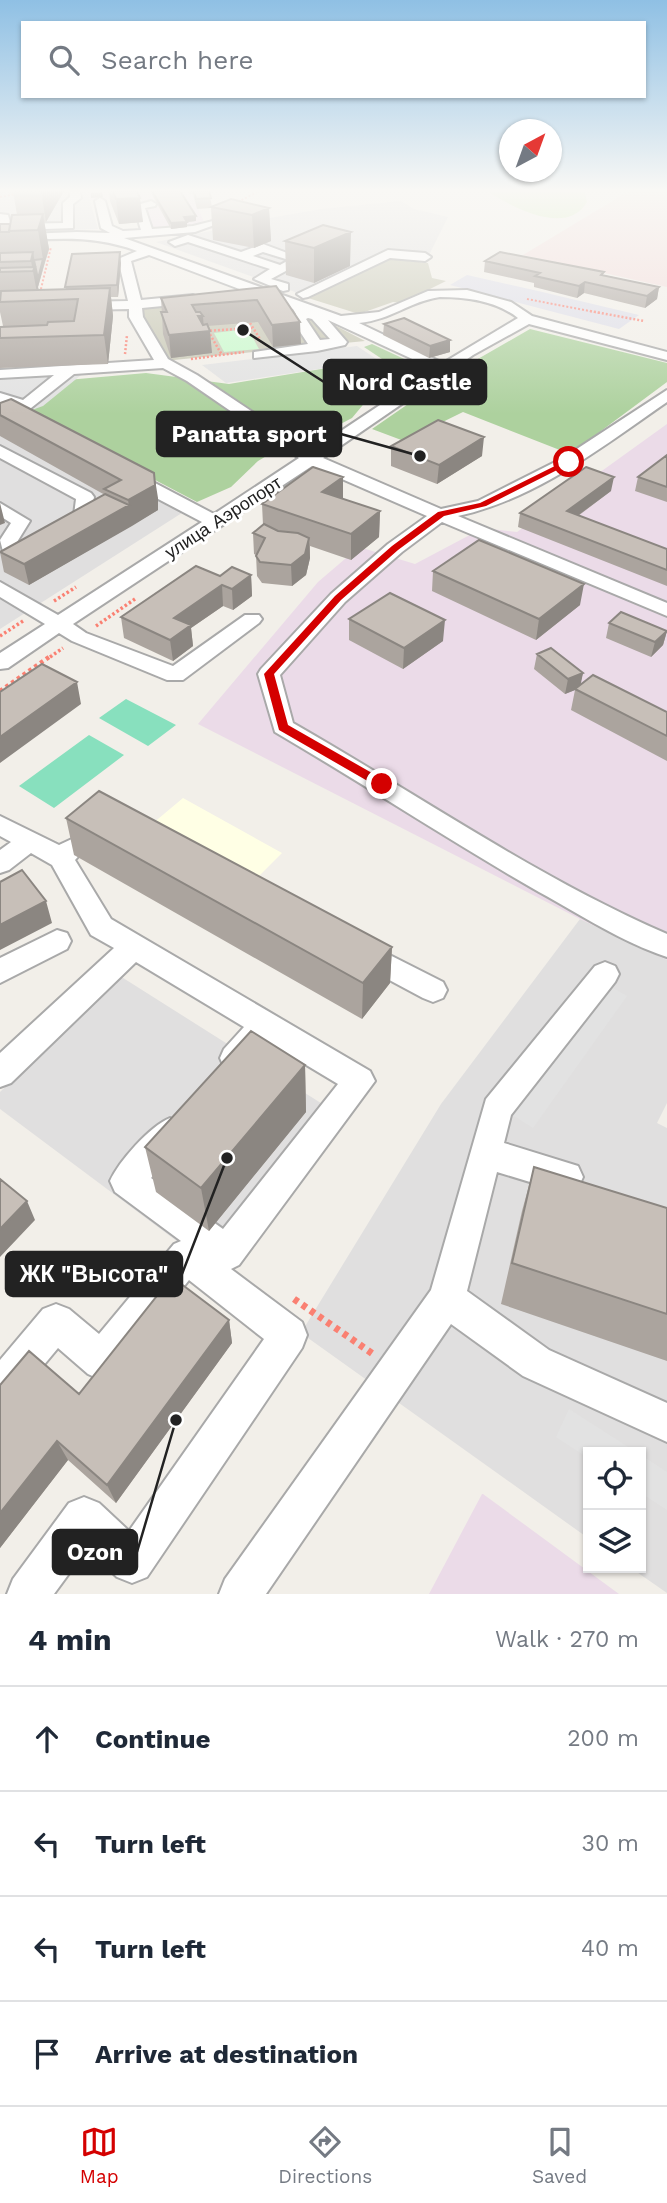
<!DOCTYPE html>
<meta charset="utf-8">
<style>
body{margin:0;font-family:"Work Sans",sans-serif;background:#f6f6f7;color:#1f2937}
.controls{position:absolute;right:21px;bottom:21px;display:grid;overflow:hidden;border-radius:0px;box-shadow:0 2px 5px #0004}
.controls button{width:63px;height:63px;display:grid;place-items:center;padding:0;border:0;border-bottom:2px solid #e0e1e3;background:#fff;color:#1f2937;font:35px sans-serif}
.compass{position:absolute;left:499px;top:119px;width:63px;height:63px;border-radius:50%;background:#fff;box-shadow:0 2px 5px #0004;rotate:41deg}
.stop{position:absolute;width:21px;height:21px;margin:-16px;border:5px solid #d40000;border-radius:50%;background:#fff}
.stop.end{background:#d40000;border-color:#fff;box-shadow:0 2px 7px #0008}
.list{margin:0;padding:0;list-style:none}
h2{display:flex;justify-content:space-between;align-items:center;height:91px;margin:0;padding:0 28px;font-size:30px}
h2 small{font-size:23px;font-weight:400;color:#747a83}
.list li{display:grid;grid-template-columns:46px 1fr auto;gap:21px;align-items:center;box-sizing:border-box;height:105px;padding:0 28px;border-top:2px solid #e0e1e3}
.list b{display:block;font-size:26px;white-space:nowrap}
.list em{font-size:23px;font-style:normal;color:#747a83}
.icon{flex:none;width:38px;height:38px;fill:none;stroke:currentColor;stroke-width:2;stroke-linecap:round;stroke-linejoin:round}
.map{position:relative;flex:none;width:667px;height:1594px;overflow:hidden}
.search{position:absolute;background:#fff;box-shadow:0 2px 5px #0004;left:21px;right:21px;top:21px;height:77px;display:flex;align-items:center;gap:18px;box-sizing:border-box;padding:0 24px;border-radius:0px;color:#747a83;font-size:26px}
.sheet{height:511px;background:#fff}
nav{display:flex;justify-content:space-around;align-items:center;box-sizing:border-box;height:98px;border-top:2px solid #e0e1e3;background:#fff;font-size:19px;color:#747a83}
nav a{display:grid;justify-items:center;gap:4px}
nav .on{color:#d40000}
.map>svg:first-child{display:block}
</style>
<div class="map">
<svg width="667" height="1594" viewBox="0 0 667 1594">
<rect width="100%" height="100%" fill="#f2efe9"/>
<path fill="#e0dfdf" d="M0 191H87L98 229 0 232Z
M401 201 414 209 448 217 426 261 387 257 306 296 156 242 225 228 224 226 321 209Z
M0 406 19 410 196 504 0 629Z
M580 919 667 960V1103L657 1123 667 1128V1593L631 1568H641V1452H588V1538L301 1333 441 1104Z
M120 976 324 1105 202 1260 0 1109V1092Z"/>
<path fill="#f2dad9" d="M629 191H667V287L523 255Z"/>
<path fill="#ebdbe8" d="M87 191H207L193 196 204 222 214 229 156 235 140 196 90 200Z
M667 424V960L580 919 198 724 318 582 359 547 415 564 483 528 517 532Z
M482 1494H483L619 1594H429Z"/>
<path fill="#ffffe5" d="M183 798 282 853 254 881 152 824Z"/>
<path fill="#c7c7b4" d="M389 259 428 263 432 278 446 281 402 303 393 302 359 314 308 298Z
M239 290 315 315 365 341 164 361 131 303Z"/>
<path fill="#cdebb0" d="M487 191H581L585 193 587 202C567 237 512 207 487 191Z"/>
<path fill="#add19e" d="M530 329 667 363V382L570 454 463 412 404 441 372 429 450 375Z
M372 344 415 364 419 374 367 400 352 418 310 440 280 448 258 461 231 487 197 502 20 409 22 384 146 373 229 384 382 359 364 347Z"/>
<path fill="#c8facc" d="M248 329 259 349 224 352 214 333Z"/>
<path fill="#88e0be" d="M126 699 176 725 148 746 99 718Z
M89 735 124 755 54 808 19 786Z"/>
<path fill="#e2e2e2" d="M357 346 378 360 226 383 202 365Z
M86 371 43 406 32 410 0 400V376Z
M606 984 627 996 533 1128 511 1114Z
M569 1409 636 1452H588V1458L556 1437Z
M641 1455 667 1472V1510L641 1493Z"/>
<path fill="#dddde8" d="M467 275 538 291 639 315 619 329 450 285Z"/>
<g fill="none" stroke-linecap="round" stroke-linejoin="round">
<g stroke="#a9a9a9" stroke-width="4">
<path id="minor" d="M70 191H80L81 198 73 204V228L17 230 0 226V214L8 215 10 222 17 224 63 223V203L70 197Z
M100 198 105 201 112 226 123 231 141 230 134 206 151 201 156 204 155 206 145 208 152 229 193 226 217 220V224L195 232 124 238 341 316 379 312 428 291 467 290 511 302 532 316 667 352V360L529 324 473 355 323 458 441 509 478 501 563 458 667 390V402C602 447 536 499 458 516L667 603V616L442 522 402 552 345 602 280 675 293 723C416 793 537 878 667 934V957C622 942 581 915 539 892 450 841 364 784 275 732L258 674 261 669 331 594 388 544 427 516 312 466 73 624 86 633 173 666 245 615H259L262 619 259 623 183 680H167L72 641 59 633 8 668 0 669V653L45 624 0 597V582L58 615 202 522 122 480 119 476 122 472H134L214 514 299 458 187 381 163 368 74 374 31 408 26 410 0 403V393L23 400 54 375 0 378V370L154 360 129 317V309L80 310 73 306 80 302 128 301 118 259 137 251C89 233 50 240 0 241V235L77 232 110 233 101 228 95 201ZM149 255 293 309 296 314 291 318 308 344 254 352V358L317 351 345 345 347 342 328 320 434 369 311 451 197 375 168 359 143 317 142 308 193 303 200 299 193 295 141 300 131 261ZM440 297C468 297 496 301 518 318L443 363 359 323C391 320 410 301 440 297ZM308 318 312 319 330 339 320 340 306 319Z
M188 235 241 252 263 244 306 260 271 279 288 284V290L283 291 254 279 270 269 188 242 175 246 169 242ZM263 252 289 260 280 265 253 256Z
M388 250 425 253 431 257 425 261 390 258 308 297 303 298 297 294Z
M0 446 91 493 94 497 89 522 70 532H58L55 528 74 515 76 499 0 458Z
M0 503 30 521 17 542 21 555 19 559H5L0 540 11 523 0 516Z
M0 816 59 845 74 838 83 840 87 847 75 860 111 919 370 1071 375 1081 239 1265 231 1269 302 1322 307 1335 302 1348 147 1577 132 1583 117 1577 87 1549 54 1594H7L13 1579 69 1503 84 1497 99 1503 129 1531 264 1339 189 1280 114 1374 101 1380 88 1374 58 1348 13 1402 0 1408V1360L43 1309 56 1304 69 1309 99 1334 174 1244 181 1241 115 1192 110 1181C119 1161 150 1126 170 1118L181 1123 186 1133 181 1143 151 1178 223 1229 338 1084 268 1042C255 1057 246 1075 224 1067L220 1058 224 1049 244 1027 136 962 11 1083 0 1087V1053L114 948 91 935 52 865 31 853 9 870 0 873V850L11 842 0 836Z
M57 930 67 933 71 941 67 949 0 983V958Z
M362 941 443 982 447 990 443 998 433 1002 423 998 352 960 348 952 352 944Z
M605 962 615 966 619 974 615 982 511 1115 504 1143 578 1166 583 1177 578 1188 566 1193 497 1172 467 1291 549 1350 667 1403V1442L523 1376 451 1324 266 1594H219L225 1579 431 1290 486 1099 595 966Z"/>
</g>
<path stroke="#fa8072" stroke-width="2" stroke-dasharray="2 2" stroke-linecap="butt" d="M0 197 16 194
M238 202 259 191
M40 293 51 247
M527 299 600 313"/>
<path stroke="#fa8072" stroke-width="2.5" stroke-dasharray="2 2" stroke-linecap="butt" d="M590 311 644 321
M250 323 260 339H257
M206 331 253 328
M208 331 222 355
M125 354 127 335
M191 359 244 352"/>
<path stroke="#fa8072" stroke-width="3.5" stroke-dasharray="2.5 2.5" stroke-linecap="butt" d="M54 601 76 587
M96 626 135 599
M0 636 23 621
M50 657 63 648"/>
<path stroke="#fa8072" stroke-width="4.5" stroke-dasharray="3.5 3.5" stroke-linecap="butt" d="M0 691 52 655"/>
<path stroke="#fa8072" stroke-width="7" stroke-dasharray="5 5" stroke-linecap="butt" d="M294 1299 373 1354"/>
<use href="#minor" fill="#fff" fill-rule="evenodd"/>
</g>
<path fill="#aba49e" d="M13 191H64L46 222H44L49 249 38 287 39 290 66 289 65 287 121 263 118 297H111L113 316 108 364 0 368V327L3 326 0 312V224H10L17 215Z
M109 191H137L143 222 119 224 110 201Z
M150 191H181L196 221 187 222V227L171 229Z
M188 191H209L212 207 269 208 271 241 254 248 213 240 211 208 197 209 193 194H190Z
M323 225 350 266 314 283 286 275 285 241Z
M485 261 604 275 659 287 657 299 645 308 584 293 577 298 534 287V283L484 272Z
M276 286 301 344 273 347 258 322 207 326 212 353 171 358 163 334 161 298Z
M384 324 450 340V352L429 358 383 335Z
M0 403 158 498V510L29 585 4 572 0 552 105 495 0 436Z
M391 446 482 456 437 484 391 466Z
M667 455V502L635 491 638 477Z
M611 491 578 516 667 549V586L518 527 520 513Z
M343 499 380 511 379 537 351 560 310 546V558L306 575 292 586 262 583 257 576 256 555 254 554 253 533 263 525 262 504Z
M433 571 580 605 536 640 432 591Z
M251 575 252 596 233 610 223 606 191 628 193 646 173 661 124 638 121 617Z
M349 619 443 641 403 669 349 640Z
M609 623 667 631 663 645 651 657 606 638Z
M537 654 583 673 580 684 667 712V761L571 710 575 690 565 694 534 669Z
M66 818 392 947 390 983 362 1019 74 855Z
M305 1065 306 1112 209 1231 156 1192 145 1147Z
M534 1167 667 1208V1361L501 1304 522 1211Z
M229 1320 232 1343 116 1503 68 1460 0 1548V1385L79 1394Z"/>
<path fill="#8b8681" d="M41 191H64L46 222Z
M102 192 103 197 91 198V193Z
M140 198 143 222 119 224 116 199Z
M269 208 271 241 254 248 252 215Z
M43 214 49 249 44 265 38 230Z
M196 216V221L187 222V227L171 229V223L184 217Z
M351 232 350 266 314 283V248Z
M33 252 38 279 43 259 44 265 38 287 39 294 38 298 31 261Z
M120 252 121 263 118 297 117 285Z
M585 282 584 293 577 298 579 286Z
M659 287 657 299 645 308 647 296Z
M110 288 113 316 108 364 104 335Z
M198 316H203L204 332 210 331 212 353 171 358 169 335Z
M300 322 301 344 273 347 272 325Z
M450 340V352L429 358 430 346Z
M484 437 482 456 437 484 439 465Z
M154 473 158 498V510L132 526 128 500Z
M343 477V502L322 492Z
M614 477 611 491 565 525 567 511Z
M0 503 5 523 0 525Z
M129 505 132 526 29 585 24 564Z
M380 511 379 537 351 560V534Z
M309 538 310 558 306 575 292 586 291 565Z
M251 575 252 596 233 610 232 589Z
M584 584 580 605 536 640 539 619Z
M222 585 223 606 191 628 193 646 173 661 170 640 174 618Z
M445 620 443 641 403 669 404 648Z
M667 631 663 645 651 657 655 642Z
M583 673 580 688 565 694 568 679Z
M77 682 81 704 0 763V737Z
M46 901 52 923 0 950V925Z
M392 947 390 983 362 1019 363 983Z
M305 1065 306 1112 209 1231 201 1188Z
M27 1201 35 1220 0 1257V1229Z
M229 1320 232 1343 116 1503 107 1485Z
M57 1441 68 1460 0 1548V1513Z"/>
<path fill="#c7bfb8" stroke="#8b8681" stroke-width="2" d="M113 191H137L140 198 116 199Z
M152 191H180L196 216 184 217 187 222 171 223Z
M194 191H209L211 198 196 199Z
M231 199 269 208 252 215 211 207Z
M43 214 38 230 9 231 12 215Z
M0 224H10L9 232H0Z
M323 225 351 232 314 248 285 241Z
M33 252 31 261 0 262V253Z
M120 252 117 285 65 287 72 254Z
M500 252 604 272 601 275 659 287 647 296 585 282 579 286 535 276 540 273 485 261Z
M43 259 38 279 34 260Z
M35 267 33 271 0 272V268Z
M276 286 300 322 272 325 257 300 192 305 196 312H200L203 316H198L203 325 207 324 210 331 169 335 161 312H167L161 298Z
M110 288 104 335 0 338V327L47 325 48 322 74 321 78 299 0 302 1 291Z
M404 318 450 340 430 346 384 324Z
M11 399 154 473 155 485 128 500 104 489 121 480 0 415V403Z
M438 420 484 437 439 465 391 446Z
M667 455V487L638 477Z
M313 467 343 477 322 492 380 511 351 534 262 504Z
M586 467 614 477 567 511 667 549V570L520 513Z
M105 494 129 505 24 564 0 552Z
M264 524 278 531 298 533 309 538 305 554 291 565 260 562 256 556 265 538 253 533Z
M479 540 584 584 539 619 433 571Z
M196 566 220 576 232 567 251 575 232 589 222 585 174 618 191 625 170 640 121 617Z
M390 593 445 620 404 648 349 619Z
M621 612 667 631 655 642 609 623Z
M551 648 583 673 568 679 537 654Z
M42 664 77 682 0 737V692Z
M593 675 667 712V736L575 689Z
M99 791 392 947 363 983 66 818Z
M22 870 46 901 0 925V882Z
M251 1031 305 1065 201 1188 145 1147Z
M534 1167 667 1208V1314L512 1263Z
M0 1179 27 1201 0 1229Z
M172 1277 229 1320 107 1485 57 1441 0 1513V1385L29 1351 79 1394Z"/>
<linearGradient id="sky" x2="0" y2="1"><stop stop-color="#8fc0e4"/><stop offset="0.46" stop-color="#f9f8f5"/><stop offset="1" stop-color="#f9f8f5" stop-opacity="0"/></linearGradient>
<rect width="667" height="414" fill="url(#sky)"/>
<path fill="#d40000" d="M567 460 573 462 486 506 444 516 398 550 341 600 274 674 288 725 386 781V787H378L279 730 264 674 335 596 392 546 438 512 480 503Z"/>
<g text-anchor="middle" dominant-baseline="central" stroke-width="6" stroke-linejoin="round" paint-order="stroke">
<g font-size="18" fill="#222" stroke="#fff">
<text transform="translate(223 517) rotate(-33)">улица Аэропорт</text>
</g>
</g>
<path fill="none" stroke="#222" stroke-width="2.5" d="M243 330L324 382M420 456L341 434M227 1158L182 1274M176 1420L137 1552"/>
<g fill="#222" stroke="#fff" stroke-width="2.5">
<circle cx="243" cy="330" r="7"/>
<circle cx="420" cy="456" r="7"/>
<circle cx="227" cy="1158" r="7"/>
<circle cx="176" cy="1420" r="7"/>
</g>
<g fill="#222" stroke="#222" stroke-width="2.5">
<rect x="324" y="360" width="162" height="44" rx="7"/>
<rect x="157" y="412" width="184" height="44" rx="7"/>
<rect x="6" y="1252" width="176" height="44" rx="7"/>
<rect x="53" y="1530" width="84" height="44" rx="7"/>
</g>
<g font-size="23" text-anchor="middle" font-weight="bold" fill="#fff">
<text x="405" y="390">Nord Castle</text>
<text x="249" y="442">Panatta sport</text>
<text x="94" y="1282">ЖК "Высота"</text>
<text x="95" y="1560">Ozon</text>
</g>
</svg>
<div class="controls">
<button><svg class="icon" aria-label="locate" viewBox="0 0 24 24"><circle cx="12" cy="12" r="6"/><path d="M12 2v4M12 18v4M2 12h4M18 12h4"/></svg></button>
<button><svg class="icon" aria-label="layers" viewBox="0 0 24 24"><path d="M12 4l9 5-9 5-9-5zM3 14l9 5 9-5"/></svg></button>
</div>
<svg class="compass" viewBox="-18 -18 36 36"><path d="M0-13l5 13h-10z" fill="#e53935"/><path d="M0 13l5-13h-10z" fill="#747a83"/></svg>
<div class="stop" style="left:569px;top:462px"></div>
<div class="stop end" style="left:382px;top:784px"></div>
<div class="search"><svg class="icon" aria-label="search" viewBox="0 0 24 24"><circle cx="10" cy="10" r="6"/><path d="M15 15l6 6"/></svg>Search here</div>
</div>
<section class="sheet">
<h2>4 min<small>Walk · 270 m</small></h2>
<ul class="list">
<li><svg class="icon" aria-label="ahead" viewBox="0 0 24 24"><path d="M12 20V5M6 11l6-6 6 6"/></svg><div><b>Continue</b></div><em>200 m</em></li>
<li><svg class="icon" aria-label="left" viewBox="0 0 24 24"><path d="M17 20v-9H6M10 6l-5 5 5 5"/></svg><div><b>Turn left</b></div><em>30 m</em></li>
<li><svg class="icon" aria-label="left" viewBox="0 0 24 24"><path d="M17 20v-9H6M10 6l-5 5 5 5"/></svg><div><b>Turn left</b></div><em>40 m</em></li>
<li><svg class="icon" aria-label="arrive" viewBox="0 0 24 24"><path d="M6 21V4h12l-3 4 3 4H6"/></svg><div><b>Arrive at destination</b></div></li>
</ul>
</section>
<nav>
<a class="on"><svg class="icon" aria-label="map" viewBox="0 0 24 24"><path d="M3 6l6-2 6 2 6-2v14l-6 2-6-2-6 2zM9 4v14M15 6v14"/></svg>Map</a>
<a><svg class="icon" aria-label="directions" viewBox="0 0 24 24"><path d="M12 3l9 9-9 9-9-9zM9 14v-3h6M13 9l2 2-2 2"/></svg>Directions</a>
<a><svg class="icon" aria-label="saved" viewBox="0 0 24 24"><path d="M7 4h10v16l-5-4-5 4z"/></svg>Saved</a>
</nav>
